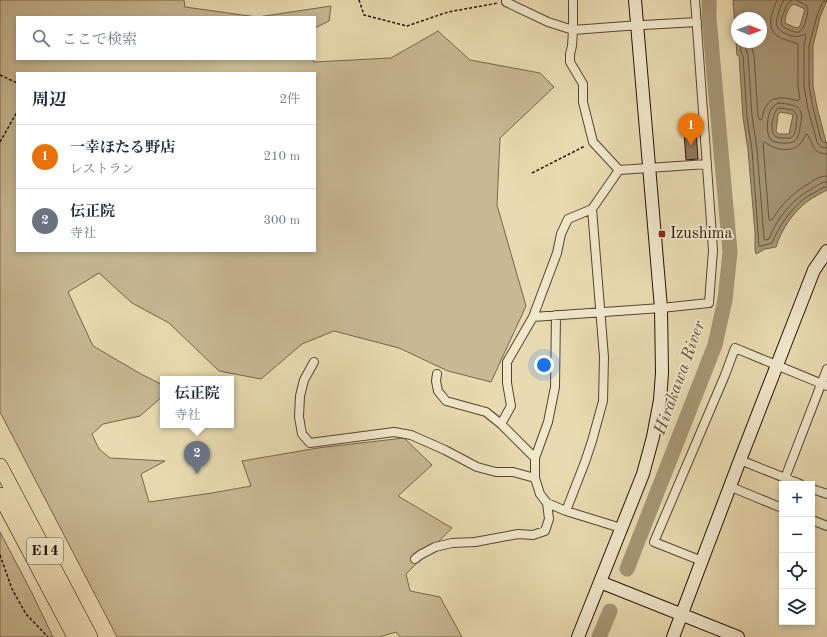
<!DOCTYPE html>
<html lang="ja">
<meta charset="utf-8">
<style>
body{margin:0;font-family:"Old Standard TT","Noto Serif JP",serif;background:#f6f6f7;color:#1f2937}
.controls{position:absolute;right:12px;bottom:12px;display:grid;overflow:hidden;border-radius:0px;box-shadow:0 2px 6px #0003}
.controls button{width:36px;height:36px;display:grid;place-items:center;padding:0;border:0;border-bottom:1px solid #e0e1e3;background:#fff;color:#1f2937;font:20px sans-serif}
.compass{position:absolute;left:731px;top:12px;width:36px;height:36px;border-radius:50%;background:#fff;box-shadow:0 2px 6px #0003;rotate:91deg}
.you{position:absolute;left:544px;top:365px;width:14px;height:14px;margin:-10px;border:3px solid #fff;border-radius:50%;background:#1a73e8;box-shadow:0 0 0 6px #1a73e833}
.badge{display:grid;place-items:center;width:26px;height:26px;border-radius:50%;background:#db2777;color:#fff;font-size:13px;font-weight:700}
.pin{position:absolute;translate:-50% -33px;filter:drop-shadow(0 1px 2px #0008)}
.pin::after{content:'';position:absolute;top:21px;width:14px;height:12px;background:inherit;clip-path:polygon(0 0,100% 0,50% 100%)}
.popup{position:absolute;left:160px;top:376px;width:74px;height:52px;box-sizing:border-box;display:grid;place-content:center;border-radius:0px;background:#fff;filter:drop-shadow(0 1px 3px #0005);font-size:13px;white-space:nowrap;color:#747a83}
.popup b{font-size:15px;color:#1f2937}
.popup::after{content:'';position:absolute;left:50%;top:100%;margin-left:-8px;border:8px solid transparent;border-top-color:#fff}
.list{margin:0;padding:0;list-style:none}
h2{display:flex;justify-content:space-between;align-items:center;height:52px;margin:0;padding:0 16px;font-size:17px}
h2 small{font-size:13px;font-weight:400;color:#747a83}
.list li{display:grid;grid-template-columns:26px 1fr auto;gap:12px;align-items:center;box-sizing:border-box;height:64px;padding:0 16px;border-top:1px solid #e0e1e3}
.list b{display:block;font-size:15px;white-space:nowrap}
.list p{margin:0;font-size:13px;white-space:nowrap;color:#747a83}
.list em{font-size:13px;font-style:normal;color:#747a83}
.icon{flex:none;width:22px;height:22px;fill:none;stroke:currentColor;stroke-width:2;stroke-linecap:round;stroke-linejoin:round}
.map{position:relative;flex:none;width:827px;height:637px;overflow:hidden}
.search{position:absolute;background:#fff;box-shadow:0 2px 6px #0003;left:16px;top:16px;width:300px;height:44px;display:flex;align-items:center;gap:10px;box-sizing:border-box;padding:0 14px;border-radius:0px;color:#747a83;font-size:15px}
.panel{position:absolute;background:#fff;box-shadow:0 2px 6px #0003;left:16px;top:72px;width:300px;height:180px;border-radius:0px}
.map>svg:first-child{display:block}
</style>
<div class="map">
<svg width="827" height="637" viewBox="0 0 827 637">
<rect width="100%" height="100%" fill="#e9dbb1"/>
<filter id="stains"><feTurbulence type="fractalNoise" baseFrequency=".005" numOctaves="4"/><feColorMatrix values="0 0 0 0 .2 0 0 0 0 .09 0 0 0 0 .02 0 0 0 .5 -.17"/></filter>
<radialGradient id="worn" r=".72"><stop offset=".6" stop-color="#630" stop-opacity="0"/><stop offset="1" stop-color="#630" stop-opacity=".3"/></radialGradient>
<path fill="#c8b994" stroke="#76664c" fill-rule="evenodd" d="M0 0H184L185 7 257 17H17V59H312L314 62 391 58 438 31 470 60 540 73 554 87 500 138 497 205 526 306 491 382 448 371 399 348 334 331 302 344 261 379 219 371 169 323 132 303 99 273 68 292 93 346 141 374 163 385V396L140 416 103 424 92 434 99 449 110 458 165 461 141 474 149 502 212 493 251 486 242 461 318 448 404 438 432 465 398 496 452 528 406 574 410 591 440 597 462 637H400L396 632 379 637H117L0 412ZM17 73H315V251H17Z
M331 6 329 21 315 28V17H258Z
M0 532 31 591 53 637H0Z"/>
<path fill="#a69776" stroke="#726248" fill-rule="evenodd" d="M733 0H827L820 17 813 46V86L817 107 827 146V190C821 193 814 197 808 201 793 212 781 230 776 247L765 249 756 254 755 250V232L748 150 743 117 739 56 737 55ZM794 4 805 9 800 26 797 28 794 27 785 23C785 17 788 6 794 4ZM737 18H761V42H737ZM780 112 791 114 793 115 789 134H779L776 131 778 115Z"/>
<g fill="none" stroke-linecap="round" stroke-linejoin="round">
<path stroke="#66543d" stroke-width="1" d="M784 0C781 4 780 8 779 12 774 25 776 30 789 35 795 37 799 37 805 34L806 36 804 46V86L808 109 817 142 821 147 827 148
M792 0C788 2 786 5 785 10 783 14 780 20 782 25 783 28 787 29 789 30 792 31 796 33 799 32 804 30 808 15 808 9L806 5 796 0
M827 1H824L822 3 817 16 809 46V86L813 108 821 140 823 142 827 143
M740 42 741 52 743 56 747 117 752 150 759 246H761L772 243C779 226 790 210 805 198 811 194 818 191 824 187H827
M745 42 746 50 748 55 752 116 757 149 764 239 766 240 769 239C777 217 793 199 813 188 818 185 821 182 827 182
M751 42 752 48 754 55 758 116 759 119 761 120 762 118C766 96 779 95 798 101L800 99 798 86V44C794 42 788 41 783 39 764 31 771 15 777 0
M779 103C798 105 805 107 800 127 800 130 799 133 798 136 796 142 792 143 786 143 781 143 776 143 771 140 765 134 767 115 772 108 774 105 776 104 779 103Z
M781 108 793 110 797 115C797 119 796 133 793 136 790 139 787 138 784 138 781 138 777 138 775 136 769 131 773 114 777 109Z
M827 154C810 153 814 143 807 134 804 136 803 141 800 144 792 153 774 150 765 142L763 143 769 220H772C781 204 794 192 810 183 815 179 820 176 827 176"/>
<path stroke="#a69776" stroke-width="15" d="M627 569 715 345 725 300 730 252 709 18V0
M599 637 610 611"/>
</g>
<path fill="#8b7b5e" stroke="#251204" d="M696 131 698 159 686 160 684 132Z"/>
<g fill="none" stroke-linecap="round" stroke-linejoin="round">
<g stroke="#56442f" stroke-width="10">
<path id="street" d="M506 0V2L548 22 573 30 626 26 697 22
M573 0V30L572 46 570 54V62L583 84V102L593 142 619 170
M619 170 592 209 568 219 561 234 557 253 533 317 507 362V383L511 406 501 424 535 458V478L540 494 547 503 566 511 621 528
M619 170 707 164
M533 317 661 308 709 303 713 250 695 0
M314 362 304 380 300 396 299 417 302 434 310 443 394 432 411 435 445 450 477 467 496 472H513L535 478
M437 374 436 381 438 391 446 401 486 412 501 424
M535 458 548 422 555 387 556 315
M740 460 800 484
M785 478 827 369
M736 489 782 508
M812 489 827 494
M566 511 585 462 592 441 603 401 604 357 592 209
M812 520 827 526
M415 559 420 555 435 547 452 543 475 542 518 534 533 535 545 531 549 519 547 503
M702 561 654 542 725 375 735 348 827 386"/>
</g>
<g stroke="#251204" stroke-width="14">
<path id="secondary" d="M600 582 738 637
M578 637 643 474 653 437 660 400 662 373 661 308 635 0
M673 637 740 460 814 270 827 251"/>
</g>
<g stroke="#251204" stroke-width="16">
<path id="highway" d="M0 466 90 637
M0 495 75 637"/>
</g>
<path stroke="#251204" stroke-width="1.5" stroke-dasharray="3 2" stroke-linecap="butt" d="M359 0 364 15 407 26 448 12 498 3
M0 75 17 83
M0 142 17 112
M532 173 585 146
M0 555 12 589 26 614 48 637"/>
<use href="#street" stroke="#f1e8cc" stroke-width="8"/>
<use href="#secondary" stroke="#f1e8cc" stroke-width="12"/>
<use href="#highway" stroke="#e9dbb1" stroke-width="15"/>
</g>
<rect fill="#8f2418" stroke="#f1e8cc" stroke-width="1.5" x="658" y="230" width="8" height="8" rx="2"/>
<g text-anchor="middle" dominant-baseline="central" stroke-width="4" stroke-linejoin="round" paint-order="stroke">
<rect fill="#f1e8cc" stroke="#625240" stroke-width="1" x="27" y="538" width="36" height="26" rx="3"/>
<g font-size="15" font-weight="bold" fill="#251204">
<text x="45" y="551">E14</text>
</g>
<g font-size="16" fill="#251204" stroke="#f1e8cc" text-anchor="start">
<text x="670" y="234">Izushima</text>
</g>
<g font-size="17" font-style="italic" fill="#5f4e37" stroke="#f1e8cc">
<text transform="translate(680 378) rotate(-70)">Hirakawa River</text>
</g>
</g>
<rect width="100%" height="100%" filter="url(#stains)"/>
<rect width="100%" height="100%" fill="url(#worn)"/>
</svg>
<div class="controls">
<button>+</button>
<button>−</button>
<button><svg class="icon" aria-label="locate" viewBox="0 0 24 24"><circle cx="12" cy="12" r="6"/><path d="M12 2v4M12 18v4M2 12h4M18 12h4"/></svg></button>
<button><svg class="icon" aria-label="layers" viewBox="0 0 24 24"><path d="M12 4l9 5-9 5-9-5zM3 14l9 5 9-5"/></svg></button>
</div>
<svg class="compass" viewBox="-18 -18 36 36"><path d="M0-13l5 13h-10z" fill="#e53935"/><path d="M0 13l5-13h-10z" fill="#747a83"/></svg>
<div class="you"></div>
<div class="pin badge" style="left:691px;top:146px;background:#e8710a">1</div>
<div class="pin badge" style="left:197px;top:474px;background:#6b7280">2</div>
<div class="popup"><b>伝正院</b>寺社</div>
<div class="search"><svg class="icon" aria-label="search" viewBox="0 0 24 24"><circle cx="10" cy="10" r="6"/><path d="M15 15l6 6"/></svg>ここで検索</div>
<section class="panel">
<h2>周辺<small>2件</small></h2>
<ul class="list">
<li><span class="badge" style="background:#e8710a">1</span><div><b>一幸ほたる野店</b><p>レストラン</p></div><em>210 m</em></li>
<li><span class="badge" style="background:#6b7280">2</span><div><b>伝正院</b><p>寺社</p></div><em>300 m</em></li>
</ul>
</section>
</div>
